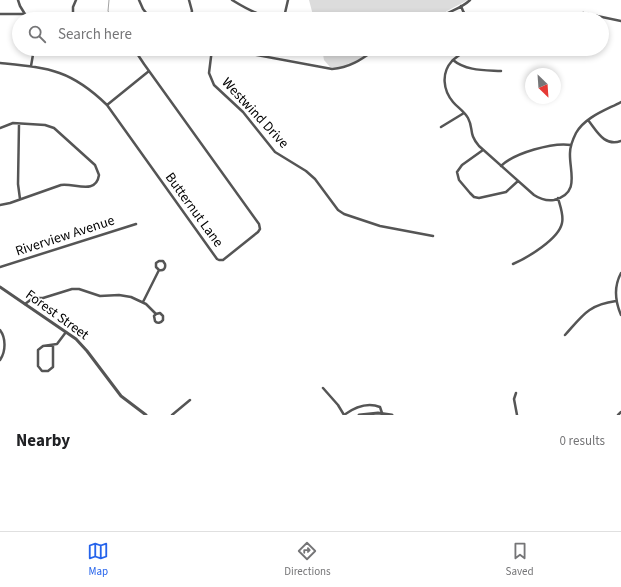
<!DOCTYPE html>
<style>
body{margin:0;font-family:"Source Sans 3",sans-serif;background:#f2f2f2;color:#202124}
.compass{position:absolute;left:525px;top:68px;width:36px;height:36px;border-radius:50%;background:#fff;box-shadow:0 2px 6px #0003;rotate:155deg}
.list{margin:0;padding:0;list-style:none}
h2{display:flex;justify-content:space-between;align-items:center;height:52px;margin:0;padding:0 16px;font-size:17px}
h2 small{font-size:13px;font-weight:400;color:#757577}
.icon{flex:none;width:22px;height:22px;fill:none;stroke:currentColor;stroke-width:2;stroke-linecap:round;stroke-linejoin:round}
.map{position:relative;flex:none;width:621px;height:415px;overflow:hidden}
.search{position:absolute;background:#fff;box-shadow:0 2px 6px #0003;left:12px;right:12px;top:12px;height:44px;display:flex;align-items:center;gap:10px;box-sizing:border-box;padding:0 14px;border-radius:22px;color:#757577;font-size:15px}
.sheet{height:116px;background:#fff}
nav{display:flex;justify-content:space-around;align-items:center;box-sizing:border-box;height:56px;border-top:1px solid #e0e0e0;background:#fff;font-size:11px;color:#757577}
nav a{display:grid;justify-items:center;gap:2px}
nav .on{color:#2563eb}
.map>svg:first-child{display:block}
</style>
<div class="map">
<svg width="621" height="415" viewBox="0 0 621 415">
<rect width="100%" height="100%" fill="#fff"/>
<path fill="#dcdcdc" d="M309 0H468L447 11 436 19H314Z
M322 49H373C361 59 347 69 330 67L324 60Z"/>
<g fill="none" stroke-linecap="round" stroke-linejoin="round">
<path stroke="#a3a3a3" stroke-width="1" d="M109 0 108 11 112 19"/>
<path stroke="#555" stroke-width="2.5" d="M18 0 20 6 28 19
M139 0 143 9 151 19
M189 0 192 11 190 19
M232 0C245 8 271 24 285 13L288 0
M461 6 463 11 468 19
M0 14H25
M73 15 79 16 81 19
M73 19V7L76 0
M438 19C448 11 461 9 470 0
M579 19 580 15 583 13 621 21
M587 19 588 14
M212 49 209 73 214 85 243 112 275 152 306 171 315 179 338 210 344 214 380 226 433 236
M229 49 246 53 332 69C350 68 362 59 376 49
M466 49C462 54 456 57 452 61 441 73 443 90 453 102 457 107 464 111 468 118 474 129 468 133 479 146L534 195C540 199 547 201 554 200 581 193 569 171 570 153 570 146 573 139 576 133 585 117 606 110 621 102
M453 60C466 71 485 70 501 71
M0 63C48 68 70 69 107 105L217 259 219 260H223L258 232 260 229 259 224 144 64 138 55 137 49
M31 66 34 49
M107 105 149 71
M588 120C597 131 604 147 621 141
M19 124 18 184 20 199
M441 127 464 113
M0 128 13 123 45 125 54 128 95 165 99 175C96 195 75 183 61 185L10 203 0 205
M483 150 462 165 457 172 459 180 470 193 474 197 479 198 506 192 518 181
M501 166C514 153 553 142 571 145
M513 264C527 258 559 239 562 223 564 215 560 206 558 198
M0 267 136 224
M621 273C614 286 615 301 621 315
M143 302 159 270C163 271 166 269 165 264L163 261H159L156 263V267L159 270
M25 304 33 298H43L72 289H79L100 296 119 295 131 297 146 304 156 314 154 316 155 321C157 324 161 323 163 320V316L160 313 156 314
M0 330C6 338 6 351 0 360
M565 335C583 315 588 305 616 301
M53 345V367L48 371H42L38 366V350L43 346 57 344 66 332
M323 388 338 405 344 415
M516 393 514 399 517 415
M172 415 190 400
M344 415C355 407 367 402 380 407L382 413
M618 415 621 412"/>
<path stroke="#555" stroke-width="3" d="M0 287 76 339 87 351 121 396 146 415
M359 415 378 413 392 415"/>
</g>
<g text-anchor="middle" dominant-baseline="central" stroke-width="3" stroke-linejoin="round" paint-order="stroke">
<g font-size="14" fill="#000" stroke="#fff">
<text transform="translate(255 113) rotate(47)">Westwind Drive</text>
<text transform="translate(194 210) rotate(54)">Butternut Lane</text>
<text transform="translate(65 236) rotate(-18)">Riverview Avenue</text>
<text transform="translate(57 315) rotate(36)">Forest Street</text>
</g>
</g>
</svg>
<svg class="compass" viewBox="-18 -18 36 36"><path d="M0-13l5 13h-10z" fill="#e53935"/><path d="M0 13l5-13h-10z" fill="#757577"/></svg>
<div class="search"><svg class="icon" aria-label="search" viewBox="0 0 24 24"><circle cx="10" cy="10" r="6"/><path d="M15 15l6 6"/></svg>Search here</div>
</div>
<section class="sheet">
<h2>Nearby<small>0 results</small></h2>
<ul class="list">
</ul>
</section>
<nav>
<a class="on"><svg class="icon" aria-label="map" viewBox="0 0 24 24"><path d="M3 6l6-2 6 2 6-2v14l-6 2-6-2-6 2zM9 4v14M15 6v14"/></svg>Map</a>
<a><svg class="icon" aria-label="directions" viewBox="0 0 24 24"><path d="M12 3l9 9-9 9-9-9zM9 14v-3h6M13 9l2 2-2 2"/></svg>Directions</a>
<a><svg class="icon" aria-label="saved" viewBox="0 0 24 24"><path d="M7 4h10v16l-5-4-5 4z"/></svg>Saved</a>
</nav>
